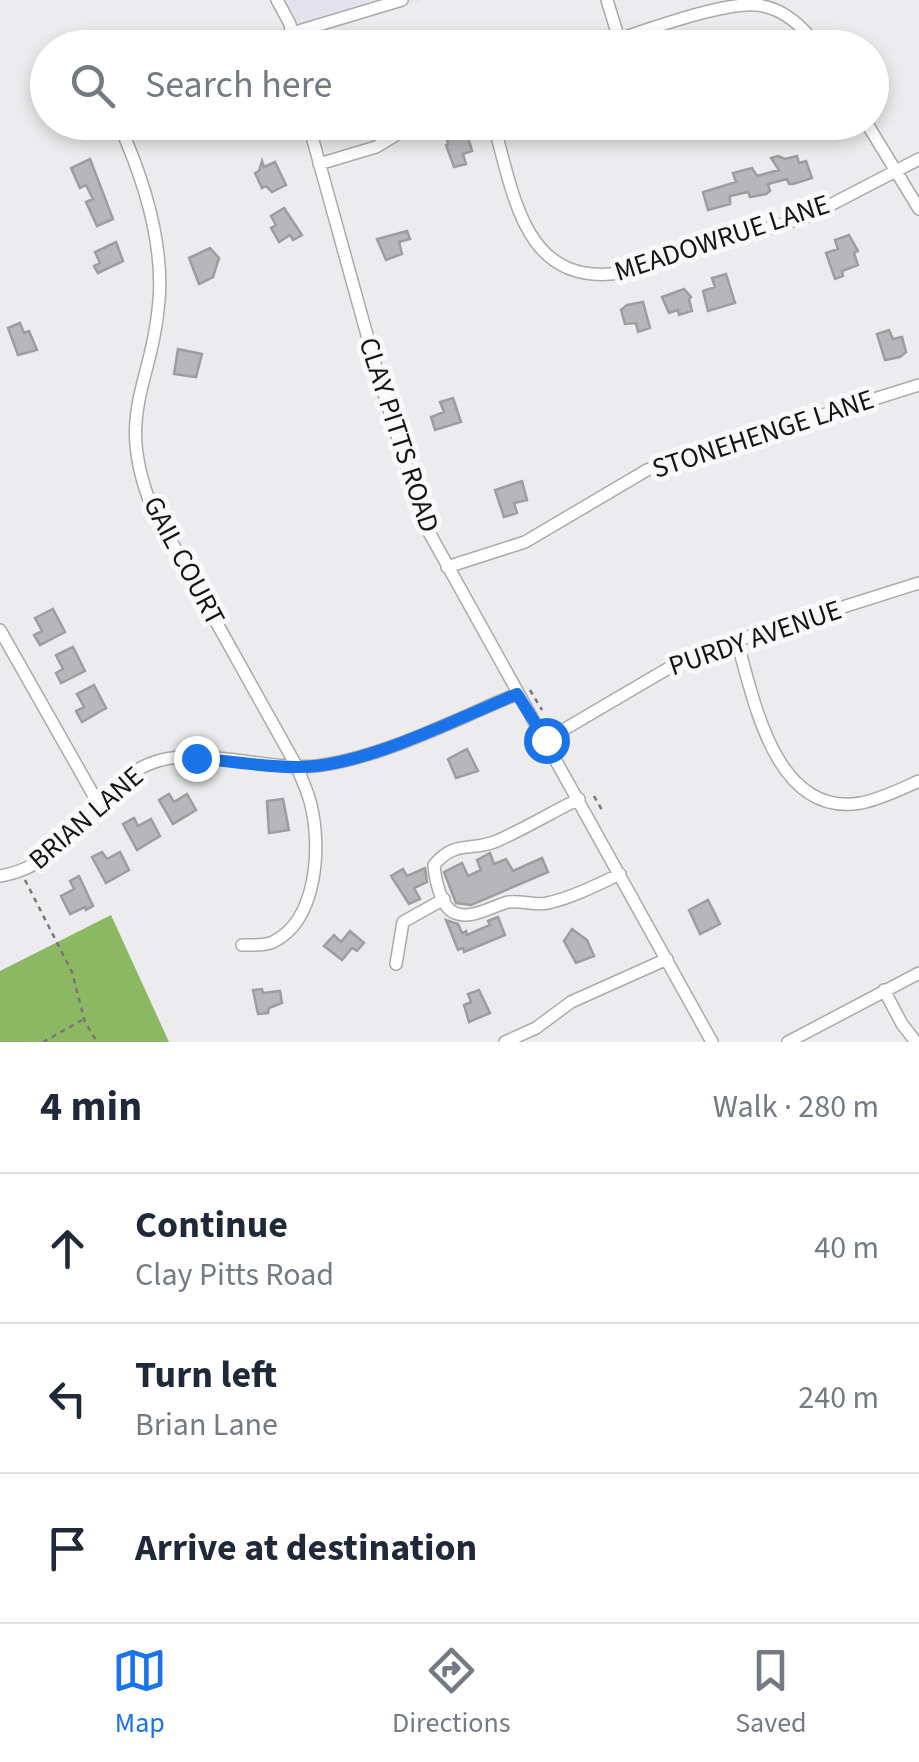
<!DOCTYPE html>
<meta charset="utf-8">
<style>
body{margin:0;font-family:"Source Sans 3",sans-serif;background:#f6f6f7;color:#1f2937}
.stop{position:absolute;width:30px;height:30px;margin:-22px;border:8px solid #1a73e8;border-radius:50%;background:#fff}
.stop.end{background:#1a73e8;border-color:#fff;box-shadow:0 2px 10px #0008}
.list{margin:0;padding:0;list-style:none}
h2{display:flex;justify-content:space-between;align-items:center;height:130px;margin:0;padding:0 40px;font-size:42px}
h2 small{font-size:32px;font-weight:400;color:#747a83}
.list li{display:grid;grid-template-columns:65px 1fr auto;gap:30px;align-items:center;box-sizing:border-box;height:150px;padding:0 40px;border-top:2px solid #e0e1e3}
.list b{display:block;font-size:38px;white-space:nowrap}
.list p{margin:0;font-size:32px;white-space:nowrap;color:#747a83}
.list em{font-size:32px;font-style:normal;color:#747a83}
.icon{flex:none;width:55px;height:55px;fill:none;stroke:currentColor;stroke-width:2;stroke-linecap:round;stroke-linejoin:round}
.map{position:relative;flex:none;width:919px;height:1042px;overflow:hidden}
.search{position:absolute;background:#fff;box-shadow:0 5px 15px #0003;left:30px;right:30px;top:30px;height:110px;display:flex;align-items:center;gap:25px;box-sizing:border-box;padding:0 35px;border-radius:55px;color:#747a83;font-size:38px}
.sheet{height:580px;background:#fff}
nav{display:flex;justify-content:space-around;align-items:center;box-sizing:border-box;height:140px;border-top:2px solid #e0e1e3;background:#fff;font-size:28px;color:#747a83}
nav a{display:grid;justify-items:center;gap:5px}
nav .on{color:#1a73e8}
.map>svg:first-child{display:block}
</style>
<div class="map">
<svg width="919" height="1042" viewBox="0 0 919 1042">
<rect width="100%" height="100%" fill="#ececee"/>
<path fill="#e4e3ed" d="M281 0H423L306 34Z"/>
<path fill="#8cb863" d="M111 915 169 1042H0V971Z"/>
<path fill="#b7b7b9" stroke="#9d9c9e" stroke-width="2.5" d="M467 133 472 151 463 154 466 164 454 167 446 145 448 144 447 139Z
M778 156 785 159 797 156 799 163 806 161 812 178 793 184H789L787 179 768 184 770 191 766 194 750 197 748 192 730 196V204L708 210 703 192 736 182 733 173 752 168 757 176 779 170 771 158Z
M90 159 113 219 97 226 86 202 93 199 86 185 80 188 71 168Z
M262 161 264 167 275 162 286 185 272 192 266 186 262 188 255 173 259 171Z
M284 208 302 235 293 240 290 235 279 242 271 228 276 225 271 216Z
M407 231 410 239 399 242 402 254 386 260 377 239Z
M849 235 858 251 854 253 858 265 842 271 843 276 835 279 826 253 838 249 835 240Z
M116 242 123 261 98 273 94 266 100 263 95 252Z
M210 248 219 258 213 277 199 284 189 258Z
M726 274 735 303 708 311 703 291 715 287 712 278Z
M684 289 691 297 689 299 692 311 679 315 678 310 669 313 662 297Z
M643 302 650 328 638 332 636 323 625 324 621 310 627 305Z
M20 323 24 333 29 331 37 350 18 355 8 328Z
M889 330 893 339 902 337 906 352 900 357 885 360 877 334Z
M178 349 202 354 196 377 174 374Z
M453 398 461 422 435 430 431 417 444 412 440 402Z
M522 481 527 500 514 503 517 513 504 517 495 490Z
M53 609 65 632 40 645 34 635 42 631 35 618Z
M73 647 85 671 61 683 56 673 63 669 56 655Z
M94 685 106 708 82 722 76 711 84 707 77 694Z
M467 749 478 771 456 778 448 759Z
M169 794 174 802 187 794 196 810 173 824 159 800Z
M283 799 289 830 269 833 267 801Z
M134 818 138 826 151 819 160 836 137 850 123 824Z
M102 852 107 859 120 852 129 870 106 883 92 857Z
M490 853 494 864 506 859 513 871 542 858 548 872 471 905 456 903 444 872 462 863 468 876 481 870 477 860Z
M425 868 427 882 414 888 420 899 409 904 391 876 403 869 407 876Z
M79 876 93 906 86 910 85 907 70 914 61 896 74 889 70 881Z
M708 900 720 924 700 934 689 910Z
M498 917 505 935 464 952 463 948 458 950 446 920 458 924 462 933 466 931 467 935 490 925 488 921Z
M572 929 587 940 594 956 576 963 564 941Z
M350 931 364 943 357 951 352 948 342 960 324 946 334 935 341 942Z
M262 989 263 993 280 991 282 1003 269 1008 268 1013 258 1014 253 990Z
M479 990 490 1013 469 1022 464 1005 471 1002 468 994Z"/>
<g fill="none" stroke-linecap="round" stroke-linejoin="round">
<g stroke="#aaaaac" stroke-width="14">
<path id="minor" d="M277 0 290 24 294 48
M607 0 619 39
M292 33 402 0
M593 48C630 36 721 1 757 5 784 8 803 27 819 48
M118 122C143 177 164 240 159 301 152 386 115 413 151 505L297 767C302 780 308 792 311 805 321 846 318 920 273 942 264 946 252 945 242 945
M308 122 377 371 425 525 712 1042
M493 122C514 194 523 287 620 273L809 216 919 159
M866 122 919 209
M319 164 376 147 417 122
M447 567 525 542 647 470 919 385
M0 630 98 803
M737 641C754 700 775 818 861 803 881 799 901 789 919 781
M546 740 691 655 919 583
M579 799C552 812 526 828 499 840 472 853 457 838 434 865 435 879 441 908 455 913 471 920 493 906 508 902 522 900 535 906 547 903 569 899 599 884 620 874
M0 876C73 864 87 790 149 764 196 744 265 771 316 766 382 758 456 719 517 694
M396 964 403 922 444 899
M884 990 902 1024 916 1042
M505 1042 536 1028 571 1002 667 959
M788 1042 919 973"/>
</g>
<path stroke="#777778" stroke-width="2.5" stroke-dasharray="5 5" stroke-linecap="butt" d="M530 690 542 710
M594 796 602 810
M25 880 72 972 85 1022 97 1042
M43 1042 84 1019"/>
<use href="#minor" stroke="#fff" stroke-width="11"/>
</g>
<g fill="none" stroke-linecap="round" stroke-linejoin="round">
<path stroke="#1a73e8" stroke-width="12" d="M196 758C229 761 263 767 297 767 362 768 456 719 517 694L546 740"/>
</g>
<g text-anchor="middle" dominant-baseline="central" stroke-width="10" stroke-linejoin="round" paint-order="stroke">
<g font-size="28" fill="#141414" stroke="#f9f9fb">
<text transform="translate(722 238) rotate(-18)">MEADOWRUE LANE</text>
<text transform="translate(763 434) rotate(-18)">STONEHENGE LANE</text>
<text transform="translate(399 435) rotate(72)">CLAY PITTS ROAD</text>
<text transform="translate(184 561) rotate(62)">GAIL COURT</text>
<text transform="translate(755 638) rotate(-19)">PURDY AVENUE</text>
<text transform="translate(86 818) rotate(-41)">BRIAN LANE</text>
</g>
</g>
</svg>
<div class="stop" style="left:546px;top:740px"></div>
<div class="stop end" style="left:196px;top:758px"></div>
<div class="search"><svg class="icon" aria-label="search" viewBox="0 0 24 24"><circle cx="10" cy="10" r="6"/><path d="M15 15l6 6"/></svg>Search here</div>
</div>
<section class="sheet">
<h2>4 min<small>Walk · 280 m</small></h2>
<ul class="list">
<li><svg class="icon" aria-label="ahead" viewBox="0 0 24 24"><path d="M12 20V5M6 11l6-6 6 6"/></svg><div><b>Continue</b><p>Clay Pitts Road</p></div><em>40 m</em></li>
<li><svg class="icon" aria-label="left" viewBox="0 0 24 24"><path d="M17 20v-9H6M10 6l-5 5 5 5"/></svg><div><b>Turn left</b><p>Brian Lane</p></div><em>240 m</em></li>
<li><svg class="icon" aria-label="arrive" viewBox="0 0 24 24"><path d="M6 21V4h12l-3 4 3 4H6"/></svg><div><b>Arrive at destination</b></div></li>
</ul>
</section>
<nav>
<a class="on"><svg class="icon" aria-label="map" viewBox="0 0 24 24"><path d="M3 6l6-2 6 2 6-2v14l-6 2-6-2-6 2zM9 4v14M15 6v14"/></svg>Map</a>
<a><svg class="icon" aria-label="directions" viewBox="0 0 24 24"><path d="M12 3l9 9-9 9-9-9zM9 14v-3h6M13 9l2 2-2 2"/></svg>Directions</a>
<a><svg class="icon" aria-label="saved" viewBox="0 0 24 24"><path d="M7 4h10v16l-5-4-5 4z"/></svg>Saved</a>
</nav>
